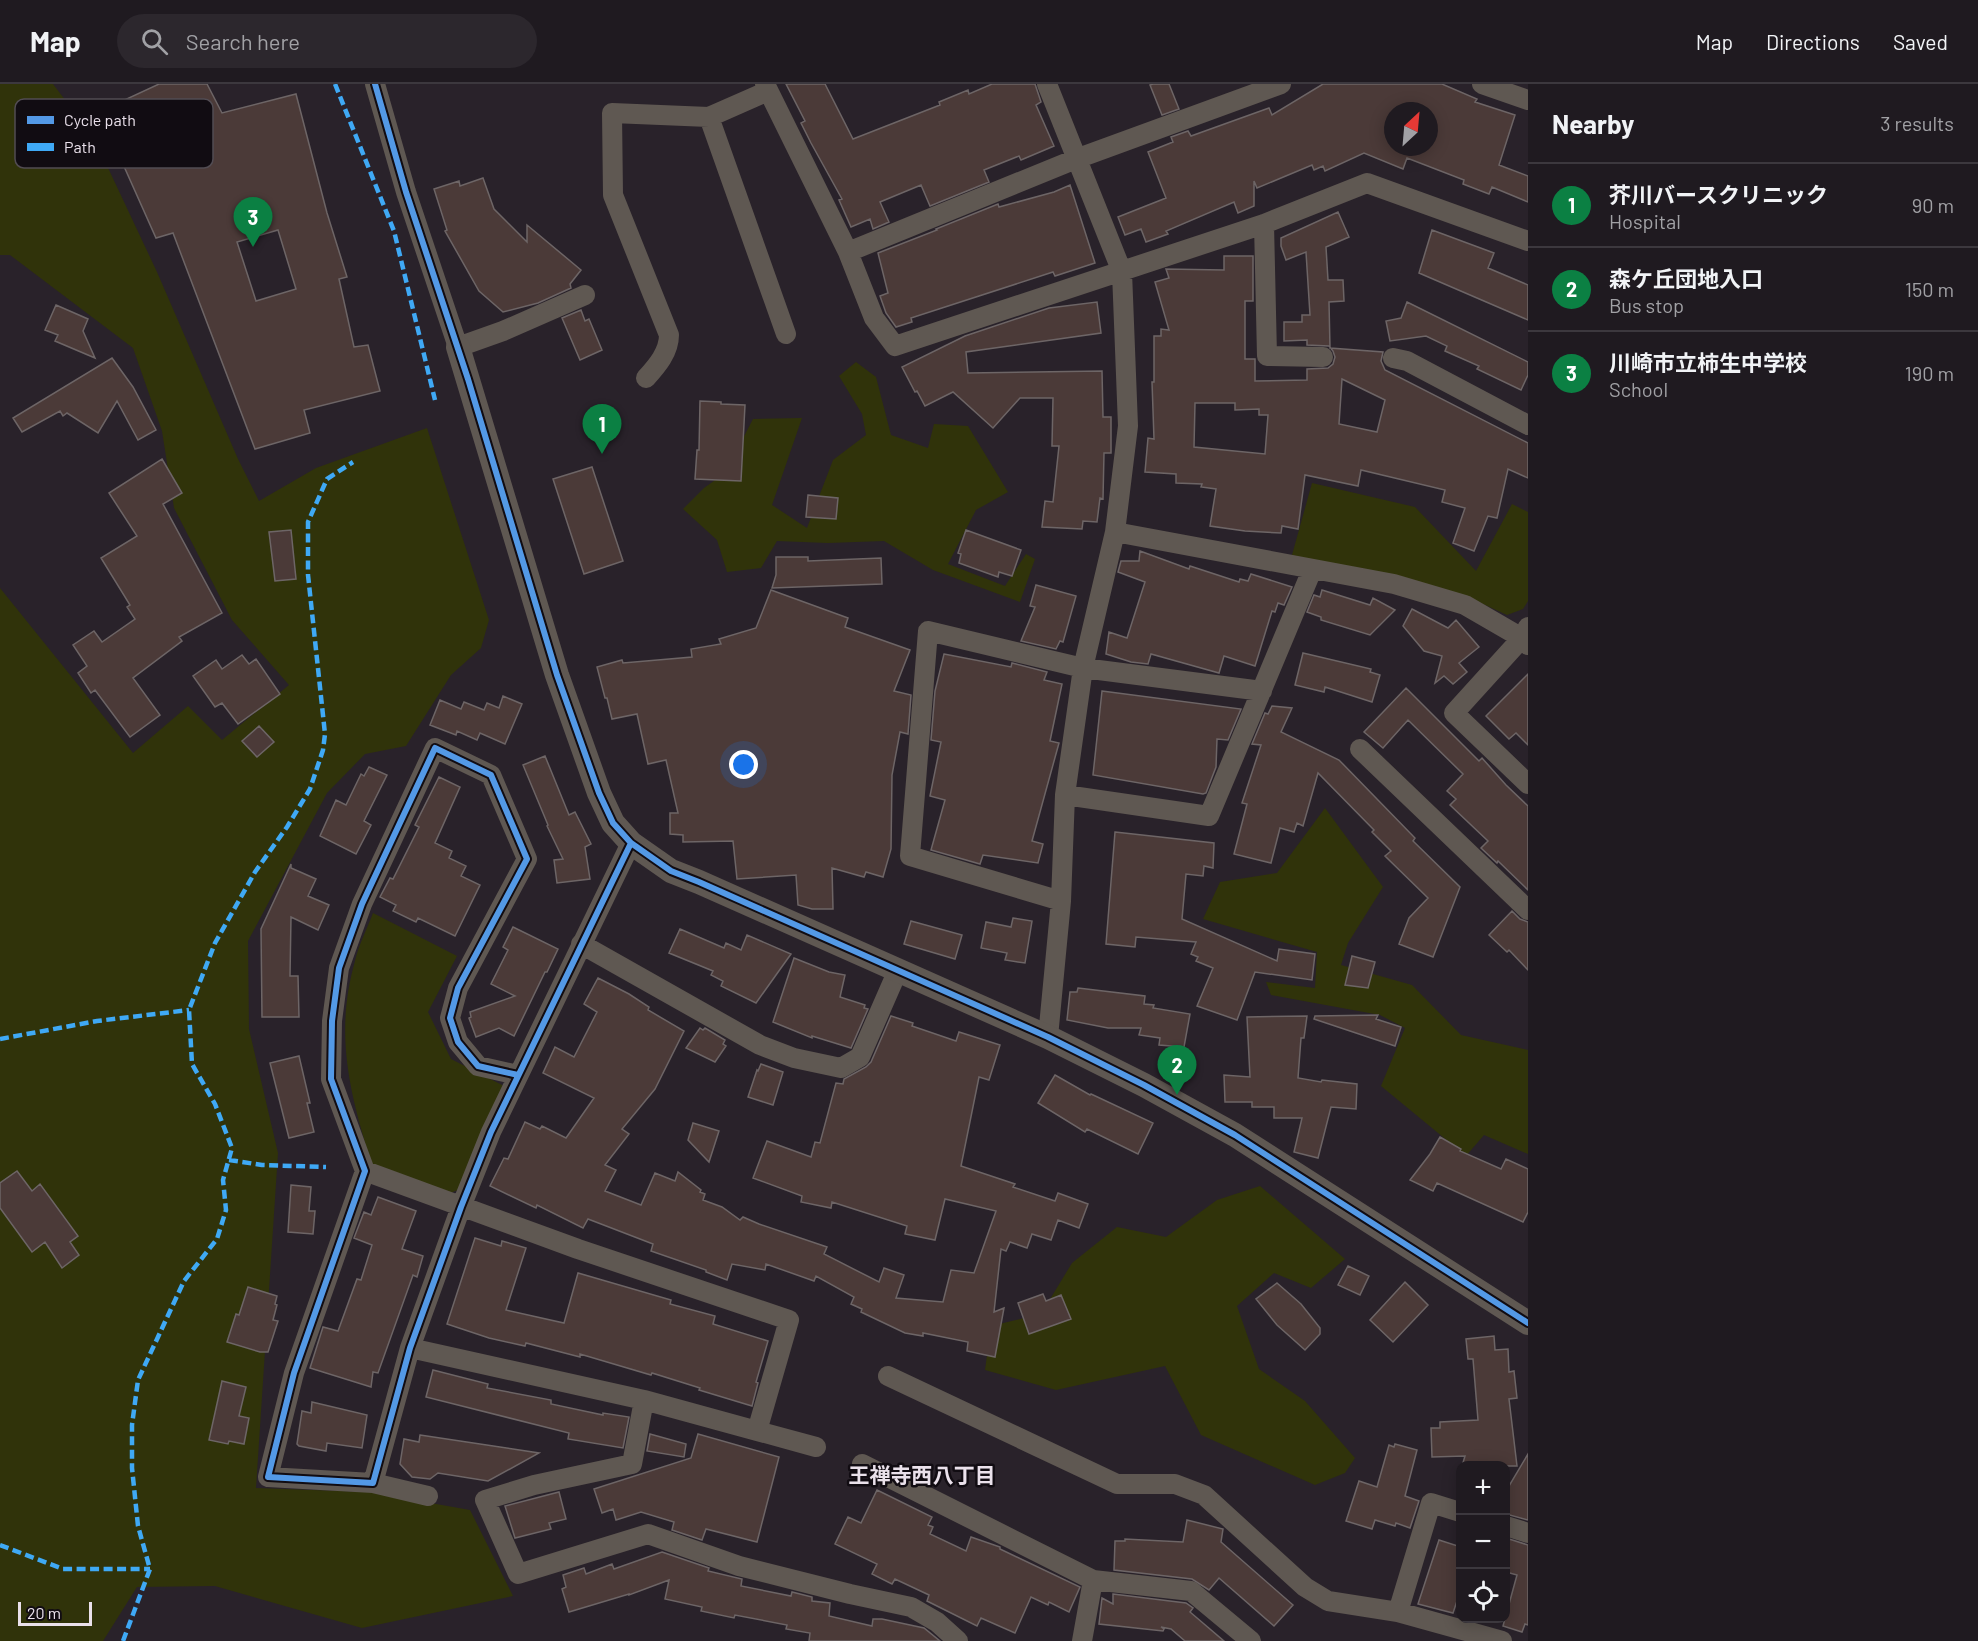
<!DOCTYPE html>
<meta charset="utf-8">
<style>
body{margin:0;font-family:Barlow,"Noto Sans JP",sans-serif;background:#2c272d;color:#f1f3f6}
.controls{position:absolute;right:18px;bottom:18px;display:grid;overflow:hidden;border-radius:12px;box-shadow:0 3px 15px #0003}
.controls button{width:54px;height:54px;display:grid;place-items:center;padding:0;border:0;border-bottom:2px solid #3c383e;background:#1f1a20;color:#f1f3f6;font:30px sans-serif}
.compass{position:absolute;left:1384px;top:18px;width:54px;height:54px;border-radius:50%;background:#1f1a20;box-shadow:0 3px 15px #0003;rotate:26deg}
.scale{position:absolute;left:18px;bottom:15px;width:74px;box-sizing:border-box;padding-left:6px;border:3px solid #eae1eb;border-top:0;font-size:16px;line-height:21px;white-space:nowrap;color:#eae1eb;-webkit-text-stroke:4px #110c12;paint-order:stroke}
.you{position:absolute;left:744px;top:681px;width:21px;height:21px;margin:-15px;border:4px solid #fff;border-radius:50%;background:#1a73e8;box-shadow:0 0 0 9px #1a73e833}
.badge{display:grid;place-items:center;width:39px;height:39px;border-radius:50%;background:#0b8043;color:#fff;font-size:20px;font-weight:700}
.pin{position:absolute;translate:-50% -50px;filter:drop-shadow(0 2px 3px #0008)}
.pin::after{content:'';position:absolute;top:32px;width:21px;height:18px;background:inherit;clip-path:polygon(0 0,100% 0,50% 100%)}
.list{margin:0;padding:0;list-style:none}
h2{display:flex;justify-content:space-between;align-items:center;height:78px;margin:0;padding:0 24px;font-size:26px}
h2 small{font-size:20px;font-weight:400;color:#a1a1a5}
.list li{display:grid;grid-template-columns:39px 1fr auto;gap:18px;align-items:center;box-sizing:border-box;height:84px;padding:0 24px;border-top:2px solid #3c383e}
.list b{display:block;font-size:22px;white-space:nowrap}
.list p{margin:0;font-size:20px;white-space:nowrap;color:#a1a1a5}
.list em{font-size:20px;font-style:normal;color:#a1a1a5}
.icon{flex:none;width:33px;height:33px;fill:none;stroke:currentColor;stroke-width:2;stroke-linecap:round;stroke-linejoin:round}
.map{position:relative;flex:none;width:1528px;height:1557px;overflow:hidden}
header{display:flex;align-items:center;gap:36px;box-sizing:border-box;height:84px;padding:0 30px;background:#1f1a20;border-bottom:2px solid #3c383e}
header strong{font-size:28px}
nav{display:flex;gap:33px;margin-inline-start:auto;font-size:21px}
.search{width:420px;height:54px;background:#2c272d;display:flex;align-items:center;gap:15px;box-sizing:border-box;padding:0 21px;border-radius:33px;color:#a1a1a5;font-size:22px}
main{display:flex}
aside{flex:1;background:#1f1a20}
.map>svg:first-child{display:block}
</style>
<header>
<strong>Map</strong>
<div class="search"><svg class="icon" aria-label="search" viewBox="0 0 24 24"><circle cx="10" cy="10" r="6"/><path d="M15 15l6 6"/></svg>Search here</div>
<nav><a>Map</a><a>Directions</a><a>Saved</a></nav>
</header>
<main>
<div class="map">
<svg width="1528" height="1557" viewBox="0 0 1528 1557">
<rect width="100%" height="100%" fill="#29222a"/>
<path fill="#30330a" d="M0 0H53L94 54 157 188 238 375 259 417 316 384 427 344 489 536 481 564 451 591 406 662 365 670 327 709 248 857 249 945 278 1069 256 1404 369 1408 470 1426 513 1512 362 1544 215 1502 137 1503 103 1557H0V504L133 669 188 622 222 656 289 601 232 536 174 424 162 347 133 264 10 171H0Z
M856 278 876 293 891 351 928 364 934 340 968 342 1008 408 976 426 948 480 1005 502 1026 470 1035 475 1020 518 933 486 884 457 828 459 777 457 761 484 727 488 717 456 683 425 704 404 725 389 753 335 802 334 772 421 807 444 833 376 866 351 862 330 839 292Z
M1312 399 1415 423 1476 487 1512 420 1528 428V517L1523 525 1507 531 1470 514 1292 471Z
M1325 724 1383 803 1348 859 1341 881 1412 901 1461 951 1528 966V1070L1484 1051 1466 1072 1381 1002 1405 944 1380 931 1271 911 1266 898 1315 904 1317 868 1203 835 1220 798 1277 789Z
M373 829 457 872 428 928 451 975 506 1003 458 1106 450 1109 372 1081C350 1010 334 951 355 877 359 860 367 845 373 829Z
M1260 1102 1345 1175 1311 1204 1274 1189 1237 1222 1259 1285 1305 1317 1355 1374 1345 1389 1315 1401 1201 1351 1165 1282 1056 1306 985 1286 991 1242 1041 1230 1072 1179 1117 1143 1166 1153 1217 1116Z"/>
<path fill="#4b3a38" stroke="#6d6566" stroke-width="1.5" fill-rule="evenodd" d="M159 0H207L222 29 296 10 327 129 347 193 339 195 354 263 368 261 380 307 304 326 310 349 255 365 173 149 156 154 110 51 117 47 105 25ZM278 146 296 205 256 217 237 158Z
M786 0H825L853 55 940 21 939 18 968 6 969 10 992 0H1035L1041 18 1036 21 1054 62 1021 76 1019 72 984 86 989 98 930 122 921 101 880 118 889 138 873 145 870 135 851 143 839 116 842 115 811 59 801 39 805 37Z
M1153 0H1169L1179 25 1162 31 1150 1Z
M1323 0H1442L1477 15 1475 18 1515 31 1499 81 1528 92V118L1492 103 1489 110 1463 100 1464 96 1407 74 1403 85 1364 69 1325 87 1323 82 1314 86 1312 81 1257 104 1254 97V122L1238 129 1234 118 1166 147 1168 150 1146 158 1141 145 1125 151 1118 133 1166 114 1148 68 1173 58 1171 53 1188 47 1191 52 1269 24 1272 31ZM1393 27H1429V63H1393Z
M483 94 494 125 527 158V141L581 186 570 200 571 204 538 219 503 228 479 207 445 147 447 146 434 105 459 97 460 102Z
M1070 101 1095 179 1055 192 1053 188 911 234 912 238 896 243 886 229 880 212 888 209 878 169 937 146 936 145 998 120 999 123 1054 108Z
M1338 128 1349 153 1326 163 1328 196H1343L1344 217 1329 218 1330 264 1383 268 1381 277 1385 286 1528 359V394L1508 385 1497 434 1488 432 1474 467 1453 459 1465 424 1442 418 1445 406 1361 386 1358 402 1305 391 1298 445 1282 442 1281 449 1245 447 1210 442 1216 405 1201 403 1202 400 1176 399V390L1145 388 1148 354 1154 355 1152 298H1154V252H1161V245L1169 246 1155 198 1169 194 1166 185 1224 186V172H1253V217H1245V275H1255V297L1307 296V285L1328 284 1333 280 1335 273 1333 267 1329 262 1307 261V256L1284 257V238H1302V231H1310L1306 168 1286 176 1281 162V154ZM1342 295 1385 316 1377 348 1339 340ZM1195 319H1235V326L1259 325V331H1268L1265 370 1194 363Z
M1432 146 1494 169 1488 184 1528 201V236L1419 189Z
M1097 218 1101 249 966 268 968 289 1102 287 1103 333H1111V369H1104L1103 415 1100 414 1097 438 1083 437 1082 445 1042 443 1045 417 1053 418 1059 362H1052L1053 314H1020L993 344 953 308 925 322 917 307 915 308 902 283 965 252 1049 224Z
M1407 218 1528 278V291L1521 306 1477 285 1479 282 1445 267 1447 262 1426 252 1390 257 1386 237 1401 234Z
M56 221 88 235 83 247 95 274 55 257 58 251 45 246Z
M581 226 585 237 589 235 602 266 580 276 562 234Z
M112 274 133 303 156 346 138 356 117 317 98 349 67 329 63 332 60 327 22 348 13 334Z
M700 317 721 318V320L745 321 741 397 695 395 697 366H699Z
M162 375 182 409 163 420 222 529 179 553 182 557 133 594 160 631 130 653 95 606 91 609 78 589 87 582 73 561 94 547 102 558 135 535 127 523 130 521 101 474 137 452 109 409Z
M592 383 623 477 584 490 553 395Z
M808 411 838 414 836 435 806 433Z
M291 446 296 495 275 497 269 448Z
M966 446 1021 466 1012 492 999 488 998 493 959 479 961 470 958 469Z
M1140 467 1189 485 1190 482 1239 498 1240 495 1248 497 1251 490 1292 503 1284 521 1278 519 1275 528 1272 527 1255 582 1224 572 1219 589 1151 570 1148 580 1131 578 1106 570 1109 548 1127 554 1145 498 1118 488 1121 477H1139Z
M776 473H808V477L881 474 882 500 772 504 776 491Z
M1036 501 1076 512 1063 558 1060 557 1056 565 1021 557 1035 523 1030 522Z
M771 506 848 534 845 543 910 566 894 607 911 611 908 650 900 648 892 691 891 765 883 793 866 788 864 793 832 784 833 825H812L798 821 796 791 737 795 733 757 683 758V751L670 750V729H678L666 676 648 680 637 630 612 635 607 614H605L597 583 622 576 623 579 692 573 691 565 721 560 719 555 756 544Z
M1322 506 1370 521 1373 514 1395 526 1370 551 1321 536V533L1307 528 1314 511 1320 513Z
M1412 525 1448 544 1456 536 1479 563 1459 579 1467 588 1453 600 1444 592 1435 599 1442 572 1424 567 1403 542Z
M1303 569 1371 585 1370 588 1380 591 1372 618 1325 603 1324 608 1295 601Z
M944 570 1011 583 1012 579 1047 588 1044 596 1062 600 1050 657 1059 659 1032 757 1043 760 1038 779 983 771 980 780 931 766 945 716 930 712 941 658 931 656 935 607Z
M242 571 249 580 256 575 280 610 238 640 222 619 215 623 193 592 216 576 222 585Z
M1528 590V661L1516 649 1509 655 1486 632Z
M1406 604 1479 677 1482 674 1506 701 1528 722V806L1498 777 1497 779 1481 764 1488 757 1450 721 1456 715 1447 707 1463 690 1408 636 1383 664 1364 648Z
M1102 607 1241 625 1228 656 1217 655 1216 683 1206 709 1203 710 1093 691Z
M503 612 522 620 505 660 480 649 477 656 457 647 456 651 430 641 440 616 461 625 464 618 484 626 487 619 499 624Z
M1272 622 1292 624 1281 648 1339 676 1415 754 1413 757 1460 803 1433 873 1399 860 1409 834 1428 814 1385 772 1391 767 1372 748 1374 746 1318 689 1303 742 1297 739 1294 748 1280 744 1271 779 1234 770 1247 720 1242 719 1261 661 1252 660 1265 629 1268 630Z
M259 642 274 658 257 673 242 657Z
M545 672 569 731 575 728 591 760 585 763 590 795 557 799 554 776 563 775 547 742 548 741 523 681Z
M369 683 387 691 364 737 371 741 356 770 320 752 336 716 346 721 361 690 364 692Z
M439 693 460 703 435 759 452 767 449 774 466 782 461 792 480 801 455 852 418 834 416 838 393 827 396 821 380 813 390 794 393 795 419 743 415 741Z
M1115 748 1214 759 1213 784 1204 782 1203 792 1186 790 1182 835 1277 877 1279 865 1315 870 1312 896 1255 888 1237 936 1197 922 1213 884 1196 877 1198 873 1191 870 1196 858 1136 853 1135 863 1106 860Z
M291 780V784L316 795 308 812 329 821 318 846 291 833 290 892H298L299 933H262L261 845Z
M1512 827 1520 835 1528 838V886L1509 866 1507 868 1489 851Z
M1013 834 1032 837 1025 879 1005 876 1007 869 981 864 986 838 1011 843Z
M911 837 962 851 955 875 904 860Z
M513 843 558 865 547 888H545L514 952 499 944 476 953 469 934 471 933 470 928 515 912 491 900 508 866 503 863Z
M680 845 724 864 726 859 741 866 747 851 791 870 756 919 721 902 723 897 711 891 713 887 669 869Z
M1352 872 1375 878 1368 904 1345 901Z
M794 874 829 888 845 891 840 913 865 921 864 924 868 925 851 964 812 952V954L773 938Z
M598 894 629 910 649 923 648 926 684 947 655 1005 622 1045 629 1050 605 1081 616 1086 605 1107 641 1121 655 1089 675 1097 678 1088 701 1106 700 1108 705 1110 703 1116 722 1123 740 1136 743 1133 759 1140 827 1163 824 1170 879 1198 884 1184 904 1191 896 1214 943 1218 951 1186 974 1189 996 1127 945 1115 935 1156 905 1150 907 1142 832 1118 831 1124 801 1118 802 1112 753 1094 767 1057 811 1073 815 1058 820 1059 836 999 843 1000 844 995 866 983 871 978 891 932 913 939 912 942 956 957 959 948 1000 961 989 996 979 993 961 1082 1015 1100 1013 1103 1055 1117 1058 1109 1088 1120 1079 1144 1058 1136 1051 1156 1032 1150 1027 1164 1010 1158 1006 1167 1001 1165 994 1228 1004 1224 995 1273 967 1267 968 1258 923 1249V1252L905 1249 861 1228 862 1225 851 1220 854 1213 816 1192 814 1197 766 1180 765 1186 732 1180 727 1196 706 1188V1186L651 1167 653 1160 588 1135 583 1144 537 1121 536 1124 490 1102 504 1074 508 1075 525 1038 540 1045 542 1042 566 1054 594 1014 543 989 555 963 574 973 597 928 584 920Z
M1078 904 1145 912 1144 920 1154 921 1153 924 1190 930 1184 963 1159 961 1160 954 1139 951 1141 944H1108L1067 936 1070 908H1077Z
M1378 931 1376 935 1401 943 1395 962 1314 935 1315 932Z
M1307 932 1304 954H1301L1298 994 1321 998 1322 996 1357 1000 1356 1025 1331 1023 1318 1074 1294 1068 1302 1034H1274V1023H1252V1018H1225L1224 991 1250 993 1247 933Z
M700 944 703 946 705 944 725 956 723 960 726 962 715 978 686 964Z
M299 972 310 1019H307L314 1048 289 1054 270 979Z
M761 980 783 988 773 1021 748 1013 757 986 758 987Z
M1055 991 1090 1011 1091 1010 1153 1039 1138 1070 1087 1045 1085 1048 1038 1019Z
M693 1039 719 1047 709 1078 688 1056Z
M1440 1053 1461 1065 1460 1067 1501 1085 1506 1075 1528 1085V1128L1523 1138 1437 1099 1433 1107 1410 1096 1430 1070Z
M17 1087 32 1107 40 1100 78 1152 70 1158 79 1171 62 1184 45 1158 32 1168 0 1124V1099Z
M291 1101 311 1103 309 1127H315L313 1150 288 1148Z
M378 1113 416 1127 402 1165 423 1172 417 1193 413 1191 378 1289 373 1288 371 1303 310 1284 323 1243 338 1247 357 1195 361 1196 372 1161 354 1154 364 1128 371 1131Z
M475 1154 501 1162 502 1157 526 1164 506 1226 564 1239 578 1189 671 1216 670 1220 715 1232 713 1240 768 1257 756 1298 758 1299 752 1322 699 1306 700 1304 652 1289 651 1291 580 1270V1273L526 1259 525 1262 489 1254 447 1240Z
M1348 1182 1369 1192 1360 1211 1338 1201Z
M1405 1198 1428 1221 1393 1258 1370 1236Z
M1277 1199 1301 1220 1320 1244V1250L1305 1266 1277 1241 1256 1215Z
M248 1203 277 1212 275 1220 277 1221 273 1236 278 1237 268 1268H260L227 1258 236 1230 239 1231Z
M1043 1210 1046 1217 1061 1211 1071 1235 1029 1250 1018 1219Z
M1494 1252 1495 1266 1508 1265 1509 1288 1514 1287 1517 1314 1509 1315 1517 1382H1462L1465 1372 1432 1373 1431 1344H1440V1338L1478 1336 1473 1275H1468L1466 1255Z
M433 1286 488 1300 487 1304 551 1316V1320L603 1331V1329L629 1333 623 1364 568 1355 569 1349 426 1313Z
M222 1297 246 1303 239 1332 249 1334 244 1360 229 1357 228 1360 209 1356Z
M312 1318 367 1331 362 1364 327 1359 326 1367 299 1362 297 1360 302 1327 311 1329Z
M650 1350 686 1360 684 1373 647 1367Z
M698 1350 779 1373 757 1458 706 1445 702 1456 672 1446 674 1438 641 1428 616 1436 613 1425 602 1429 594 1405 691 1374Z
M420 1351 539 1369 488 1397 438 1389 430 1395 412 1393 400 1380 404 1355 419 1358Z
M1395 1360 1417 1366 1405 1412 1419 1417 1410 1444 1396 1439 1395 1442 1375 1436 1372 1445 1346 1437 1359 1397 1377 1403 1389 1361 1394 1363Z
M1528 1370V1436L1506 1430V1407Z
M877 1406 932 1433 928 1441 933 1443 930 1450 966 1467 971 1453 1000 1463V1465L1080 1503 1069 1528 1049 1518 1048 1521 1031 1513 1015 1549 981 1534 977 1542 927 1517 929 1511 895 1495 892 1500 872 1490 877 1480 835 1460 848 1433 861 1439Z
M559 1408 566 1435 549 1439 551 1445 515 1454 505 1422Z
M1187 1436 1223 1445 1221 1458 1293 1521 1274 1542 1219 1494 1209 1506 1192 1495 1114 1486 1115 1457H1125V1455L1183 1458Z
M1506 1454 1528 1461V1541L1525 1540 1522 1548 1503 1542 1517 1491 1506 1488Z
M1439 1456 1461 1463V1505L1453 1529 1418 1520Z
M662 1468 709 1484 708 1487 742 1495 741 1502 791 1512 792 1508 812 1513V1517L830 1519 829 1532 872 1542 873 1535H882L924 1544 940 1557H809L810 1549 786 1545 787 1541 735 1531 734 1534 701 1527 702 1523 665 1515 669 1496 629 1511V1510L569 1528 562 1505 566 1503 563 1491 584 1484 586 1490 612 1480 614 1485Z
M1113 1510 1186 1519 1193 1524 1190 1528 1224 1557H1185L1171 1545 1161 1543 1164 1545 1163 1547 1099 1540 1102 1514 1113 1520Z"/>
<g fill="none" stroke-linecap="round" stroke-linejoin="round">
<path stroke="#5f5852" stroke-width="20" d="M375 0 406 108 458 263 503 247 585 211
M765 0 848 168 874 234 895 262 1264 140 1367 99 1528 157
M1047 0 1122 188 1128 342 1115 448 1083 584 1065 711 1061 817 1048 953
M1482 0 1528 16
M709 33 786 250
M1264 140 1267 272 1323 273
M848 168 1076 75 1281 0
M1393 274 1407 277 1528 341
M646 294C657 282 669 268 669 251L613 111 612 29 709 33 768 7
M1115 448 1394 500 1465 521 1522 554 1528 561
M1528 543 1522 554 1454 629 1528 700
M1360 665 1528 826
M1065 711 1209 732 1312 486
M1061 817 910 772 928 547 1083 584 1262 607
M581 860 760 961 794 974 841 984 860 973 898 886
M518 991 478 982 458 958 450 934 458 904 527 775 491 691 435 664 362 820 339 884 332 937 331 995 365 1087 294 1289 268 1393 373 1399 410 1264 461 1123 491 1048 631 759
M365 1087 578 1165 789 1236 757 1347
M410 1264 644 1316 816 1363
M888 1292 1117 1400H1175L1204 1411 1305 1503 1328 1517 1398 1528 1502 1557
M644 1316 632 1380 534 1401 485 1416 518 1490 648 1450 739 1482 850 1510 911 1523 937 1538 958 1557
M862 1380 1093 1496 1191 1507 1251 1557
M373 1399 428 1412
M1506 1442 1528 1449
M1398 1528 1431 1419 1460 1428
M1082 1557 1093 1496"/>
<path stroke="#5f5852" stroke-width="24" d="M458 263 557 591 599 709 613 739 631 759 671 787 699 798 1048 953 1144 1001 1235 1051 1528 1239"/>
<path stroke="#3fa9f5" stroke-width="4.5" stroke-dasharray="9 4.5" stroke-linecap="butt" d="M335 0 394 147 435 316
M0 955 97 937 189 926
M229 1076 262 1081 326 1083
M0 1461 63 1485H150
M123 1557 150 1485 138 1442 132 1384V1341L138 1296 184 1197 217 1155 226 1126 223 1096 232 1064 215 1020 192 980 189 926 215 859 255 788 287 743 310 705 323 666 325 650 308 491V438L327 395 353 378"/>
<g stroke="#110c12" stroke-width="10">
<path id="cycleway" d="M375 0 406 108 468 295 557 591 599 709 613 739 631 759 671 787 699 798 1048 953 1144 1001 1235 1051 1528 1239
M518 991 478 982 458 958 450 934 458 904 527 775 491 691 435 664 362 820 339 884 332 937 331 995 365 1087 294 1289 268 1393 373 1399 410 1264 461 1123 491 1048 631 759"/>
</g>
<use href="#cycleway" stroke="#5399e6" stroke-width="6"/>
</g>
<g text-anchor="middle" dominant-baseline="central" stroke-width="5" stroke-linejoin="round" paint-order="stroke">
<g font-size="21" font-weight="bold" fill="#eae1eb" stroke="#110c12">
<text x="922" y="1390">王禅寺西八丁目</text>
</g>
</g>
<rect x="15" y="15" width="198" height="69" rx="9" fill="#110c12" stroke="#524c53" stroke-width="1.5"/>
<rect x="27" y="32" width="27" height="8" fill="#5399e6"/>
<rect x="27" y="59" width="27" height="8" fill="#3fa9f5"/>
<g font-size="16" fill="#eae1eb">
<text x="64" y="42">Cycle path</text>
<text x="64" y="69">Path</text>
</g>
</svg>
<div class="controls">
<button>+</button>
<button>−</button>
<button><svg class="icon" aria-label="locate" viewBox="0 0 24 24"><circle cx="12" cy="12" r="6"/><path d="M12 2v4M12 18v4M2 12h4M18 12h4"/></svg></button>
</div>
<svg class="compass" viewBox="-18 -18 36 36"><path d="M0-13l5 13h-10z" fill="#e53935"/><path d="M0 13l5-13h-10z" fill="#a1a1a5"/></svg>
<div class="scale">20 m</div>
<div class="you"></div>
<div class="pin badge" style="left:602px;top:370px">1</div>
<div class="pin badge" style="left:1177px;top:1011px">2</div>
<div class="pin badge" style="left:253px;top:163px">3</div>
</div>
<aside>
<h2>Nearby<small>3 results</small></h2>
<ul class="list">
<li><span class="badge">1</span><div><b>芥川バースクリニック</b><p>Hospital</p></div><em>90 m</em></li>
<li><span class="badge">2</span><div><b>森ケ丘団地入口</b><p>Bus stop</p></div><em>150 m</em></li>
<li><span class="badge">3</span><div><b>川崎市立柿生中学校</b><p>School</p></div><em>190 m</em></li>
</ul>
</aside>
</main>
